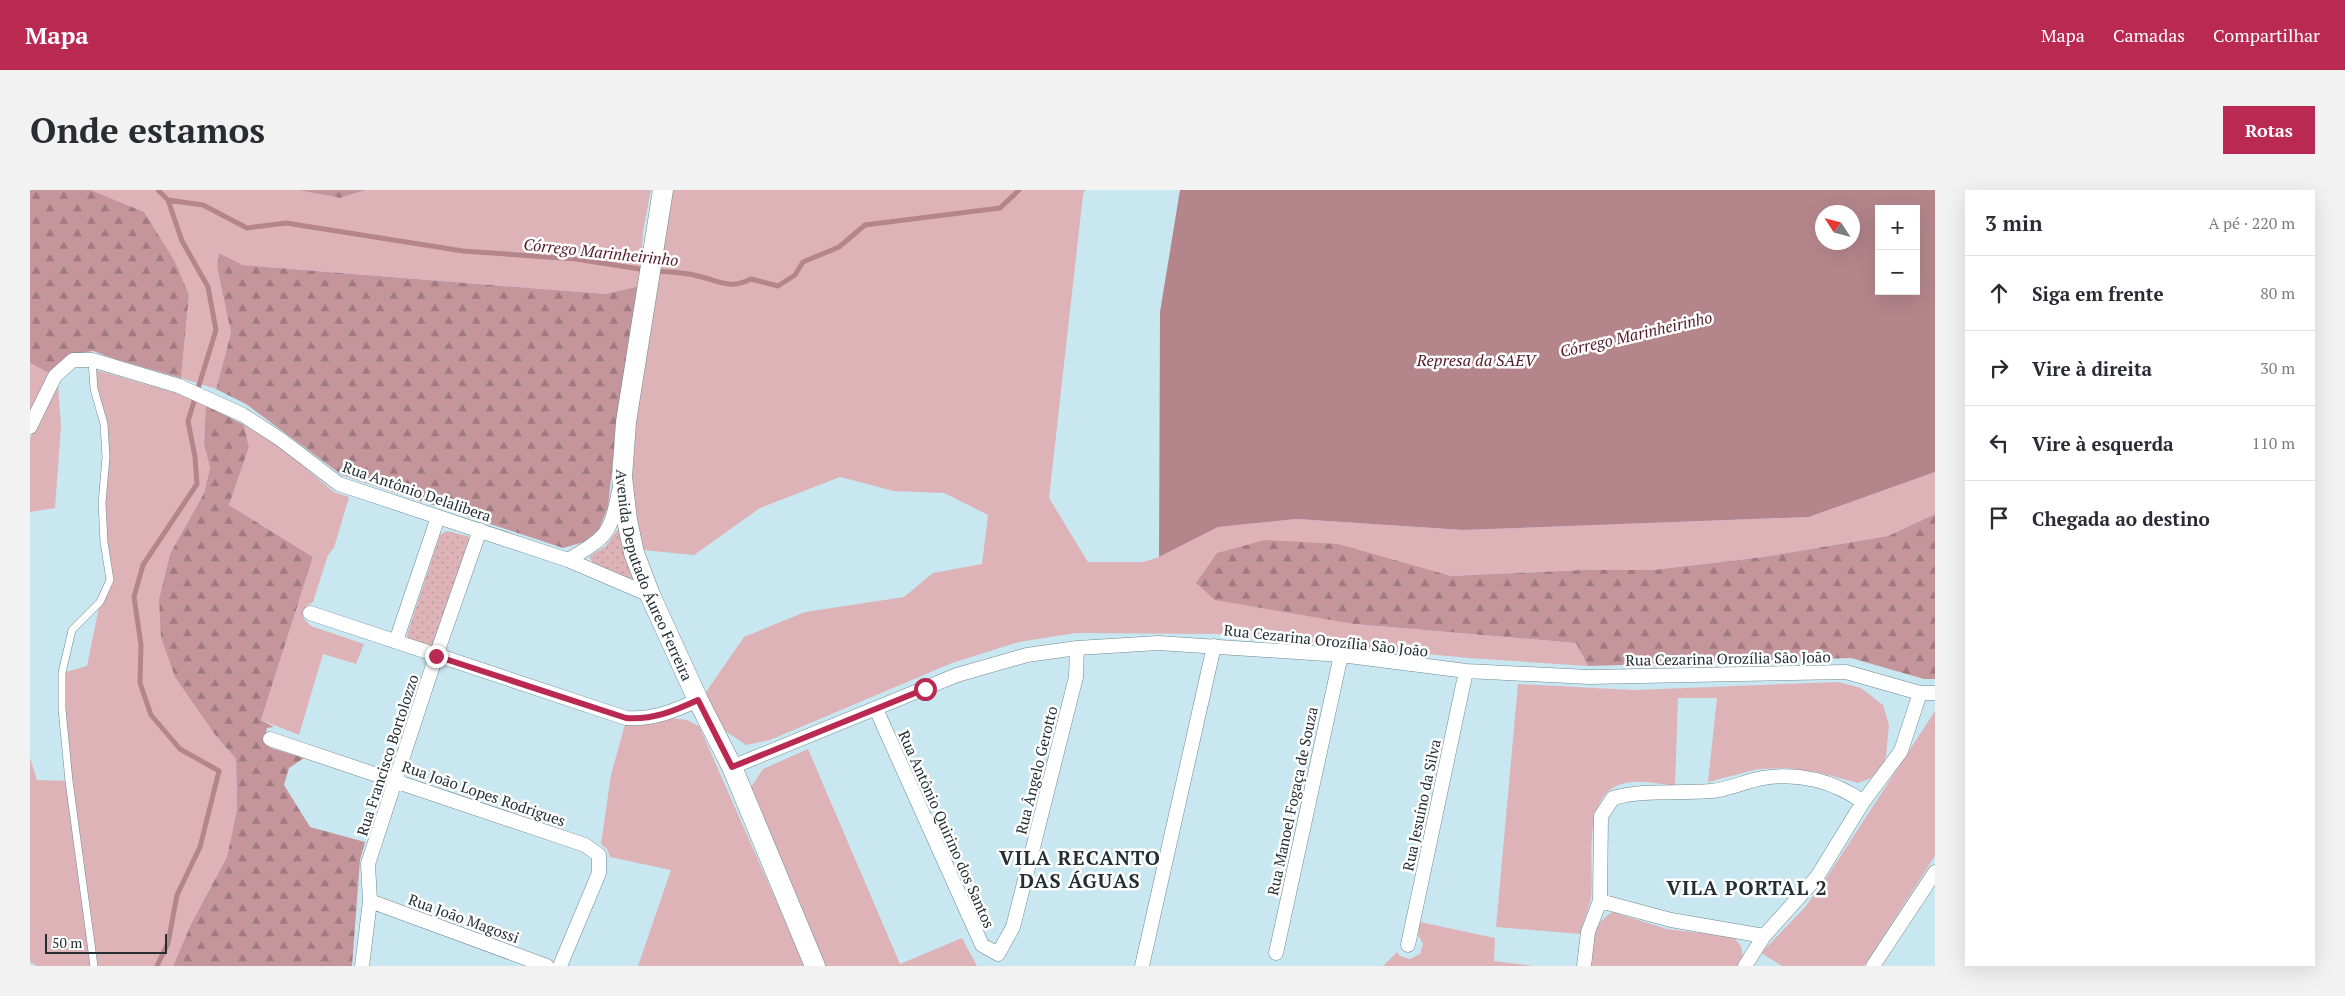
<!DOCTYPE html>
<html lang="pt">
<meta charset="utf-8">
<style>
body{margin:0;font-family:"PT Serif",serif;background:#f2f2f3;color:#2b2b33}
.controls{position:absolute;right:15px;top:15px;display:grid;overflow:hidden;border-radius:0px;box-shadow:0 5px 20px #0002}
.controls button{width:45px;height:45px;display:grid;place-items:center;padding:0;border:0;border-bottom:1px solid #e1e1e2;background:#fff;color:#2b2b33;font:25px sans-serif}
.compass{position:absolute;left:1785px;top:15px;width:45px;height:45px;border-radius:50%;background:#fff;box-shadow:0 5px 20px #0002;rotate:306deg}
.scale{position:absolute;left:15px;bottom:12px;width:122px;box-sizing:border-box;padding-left:5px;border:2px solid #232f33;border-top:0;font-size:14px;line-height:18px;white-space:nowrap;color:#232f33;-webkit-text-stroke:4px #fff;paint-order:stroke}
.stop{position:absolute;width:15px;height:15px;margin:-11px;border:4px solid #b92952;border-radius:50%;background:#fff}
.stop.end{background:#b92952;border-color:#fff;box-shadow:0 1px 5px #0008}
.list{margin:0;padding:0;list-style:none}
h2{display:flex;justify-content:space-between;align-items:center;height:65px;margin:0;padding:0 20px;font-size:21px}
h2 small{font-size:16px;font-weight:400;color:#7c7c81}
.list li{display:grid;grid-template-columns:32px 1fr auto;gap:15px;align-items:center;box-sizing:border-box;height:75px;padding:0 20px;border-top:1px solid #e1e1e2}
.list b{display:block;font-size:19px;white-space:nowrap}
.list em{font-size:16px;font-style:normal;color:#7c7c81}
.icon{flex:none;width:28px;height:28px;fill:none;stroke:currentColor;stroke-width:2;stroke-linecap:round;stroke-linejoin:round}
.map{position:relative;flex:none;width:1905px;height:776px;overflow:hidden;border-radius:0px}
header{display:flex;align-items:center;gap:30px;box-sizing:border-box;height:70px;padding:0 25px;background:#b92952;color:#fff}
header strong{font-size:24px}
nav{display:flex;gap:28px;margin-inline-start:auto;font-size:18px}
.intro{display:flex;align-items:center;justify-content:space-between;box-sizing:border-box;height:120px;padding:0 30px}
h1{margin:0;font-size:35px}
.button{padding:12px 22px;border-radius:0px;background:#b92952;color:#fff;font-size:18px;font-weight:700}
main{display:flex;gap:30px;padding:0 30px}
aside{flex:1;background:#fff;border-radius:0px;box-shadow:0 5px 20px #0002}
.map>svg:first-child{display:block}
</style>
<header>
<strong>Mapa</strong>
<nav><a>Mapa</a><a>Camadas</a><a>Compartilhar</a></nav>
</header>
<div class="intro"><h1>Onde estamos</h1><a class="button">Rotas</a></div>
<main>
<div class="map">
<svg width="1905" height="776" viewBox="0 0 1905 776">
<defs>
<pattern id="forest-firs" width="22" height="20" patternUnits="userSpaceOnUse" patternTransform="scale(1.25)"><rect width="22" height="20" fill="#c4959b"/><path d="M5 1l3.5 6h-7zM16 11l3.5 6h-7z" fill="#9f7a7f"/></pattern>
<pattern id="park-dots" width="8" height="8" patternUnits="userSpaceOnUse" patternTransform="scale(1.25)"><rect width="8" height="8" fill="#deb3b8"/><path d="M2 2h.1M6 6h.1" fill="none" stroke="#be9a9f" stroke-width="1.8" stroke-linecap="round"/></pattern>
</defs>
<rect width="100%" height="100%" fill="#c9e7f1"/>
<path fill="#deb3b8" d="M61 0H268L310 8 336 0H621L613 41 610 96 575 104 213 75 189 63 187 77 201 143 186 199 151 188 159 105 131 51 114 22Z
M640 0H1055L1053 5 1019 308 1058 372H1113L1129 367 1188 337 1267 329 1433 340 1779 327 1905 282V324L1858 346 1733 367 1623 380H1552L1421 386 1364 372 1324 434 1546 453 1558 476 1439 468 1188 444 1046 443 989 452 922 473 740 550 716 555 694 540 674 505 714 447 775 422 874 407 903 383 952 374 958 325 914 303 864 301 810 287 730 318 664 365 613 360 599 288 602 234Z
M0 173 19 183 0 221Z
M63 179 146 203 176 215 174 254 180 278 174 303 140 364 129 409 186 546 206 569 207 619 197 667 162 732 143 776H7L0 772V568L7 590 39 591 32 483 57 476 70 412 80 390 74 352 76 267Z
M28 194 31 236 25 318 0 322V248Z
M214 235 246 253 304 302 319 307 304 358 298 365 283 412 276 416 273 428 281 436 334 454 326 474 293 464 269 545 231 530 283 367 199 315 219 257Z
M1808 492 1831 498 1853 515 1859 535 1856 566 1852 578 1839 589 1828 593 1787 582 1756 578 1728 579 1678 592 1687 508H1648L1645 596C1631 594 1616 591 1603 592 1548 595 1565 672 1561 708 1559 720 1552 732 1551 744L1466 737 1488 494 1604 500Z
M1905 521V666L1834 776H1752L1731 763 1775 717 1795 690Z
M641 528 657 530 669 536 775 776H608L641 680 580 667 577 659 571 654 581 585 595 534 607 536Z
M778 559 870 774 932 748 947 776H793L721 597 733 579Z
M1582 722 1637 739 1703 747 1711 756 1713 767 1707 776H1559C1561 749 1559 739 1582 722Z
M1390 732 1465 748 1464 771 1503 776H1353L1367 762 1370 766 1380 769 1390 764 1393 754 1388 745Z"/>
<path fill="url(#forest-firs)" d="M0 0H61L114 22 144 70 159 105 151 188 88 170 63 161 40 165 19 183 0 173Z
M268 0H336L310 8Z
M189 63 213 75 575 104 610 96 587 231 578 317 569 339 554 352 533 358 312 285 216 214 186 199 201 143 187 77Z
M176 215 214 235 219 257 199 315 283 367 231 530 244 537 237 538 234 551 241 558 274 568 259 578 254 595 280 637 335 652 330 670 322 776H143L162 732 197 667 207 619 206 569 186 546 145 487 131 447 129 409 140 364 174 303 180 278 174 254Z
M1905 324V489H1894L1821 468 1558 476 1546 453 1324 434 1185 410 1166 393 1187 363 1235 350 1308 354 1421 386 1552 380H1623L1733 367 1858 346Z"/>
<path fill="url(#park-dots)" d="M588 339 592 345 606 394 565 376 559 367 576 356Z
M417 341 437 346 440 351 404 453 398 457 379 450 377 445 410 345Z"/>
<path fill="#b4868c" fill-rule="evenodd" d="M1150 0H1905V282L1779 327 1433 340 1267 329 1188 337 1129 367 1130 122ZM1849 19H1886V101H1849ZM1792 22H1822V52H1792Z"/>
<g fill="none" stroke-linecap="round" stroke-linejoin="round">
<path stroke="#b4868c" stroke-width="5" d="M128 0 138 10 173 15 217 38 256 33 433 61 546 69 616 80
M624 81C638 82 654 82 668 86 690 91 699 100 721 89L748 96 765 85 773 72 809 57 835 35 970 18 989 0
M127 776 138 753 147 705 170 657 189 581 150 559 121 525 110 493 111 455 104 407 113 375 167 294 165 267 158 231 186 140 178 97 152 51 138 10"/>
<g stroke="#6e8993" stroke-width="8">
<path id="lane" d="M62 170 64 199 74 234 76 267 72 313 74 352 80 390 70 412 42 440 32 483V519L39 591 64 776"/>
</g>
<g stroke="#6e8993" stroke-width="15">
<path id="street" d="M0 237 25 186 43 170H62L149 196 213 225 250 249 309 294 538 370 620 405
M538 370C576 347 580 346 589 301
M280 423 596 528C623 530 644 521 668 510
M366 451 408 327
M846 519 952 755 968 764 983 737 1046 487 1047 458
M240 549 555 655 569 665V683L530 776
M702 577 927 485 997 465 1047 458 1128 453 1311 465 1436 481 1559 487 1816 482 1890 503H1905
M340 711 517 776
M1570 711 1641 730 1734 746
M1378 755 1436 481
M1246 763 1311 465
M332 776 340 711 338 674 406 466 450 340
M1112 776 1184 456
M1554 776 1558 742 1570 711 1571 626 1583 608C1614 599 1648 604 1681 601 1698 600 1715 591 1733 588 1769 582 1804 591 1833 612
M1715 776 1734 746 1787 687 1833 612 1871 561 1890 503
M1843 776 1905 682"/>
</g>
<g stroke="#6e8993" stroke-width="21">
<g id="secondary">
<path id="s1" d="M633 0 596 232 592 287 597 330 604 363 620 405 668 510 702 577 785 776"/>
</g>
</g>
<use href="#lane" stroke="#fff" stroke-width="7"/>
<use href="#street" stroke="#fff" stroke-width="14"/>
<use href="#secondary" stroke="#fff" stroke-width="20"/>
</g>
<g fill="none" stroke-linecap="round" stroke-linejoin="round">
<path stroke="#b92952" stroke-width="6" d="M406 466 596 528C623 530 644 521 668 510L702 577 895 499"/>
</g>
<g text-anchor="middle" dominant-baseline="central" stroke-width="5" stroke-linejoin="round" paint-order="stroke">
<g font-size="15" fill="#232f33" stroke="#fff">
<text transform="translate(387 301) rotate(19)">Rua Antônio Delalibera</text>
<text stroke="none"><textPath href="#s1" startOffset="394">Avenida Deputado Áureo Ferreira</textPath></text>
<text transform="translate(1296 450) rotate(6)">Rua Cezarina Orozília São João</text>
<text transform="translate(1698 468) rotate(-1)">Rua Cezarina Orozília São João</text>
<text transform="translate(357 565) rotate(-72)">Rua Francisco Bortolozzo</text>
<text transform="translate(1006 580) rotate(-76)">Rua Ângelo Gerotto</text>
<text transform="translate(454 603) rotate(19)">Rua João Lopes Rodrigues</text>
<text transform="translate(1262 611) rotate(-78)">Rua Manoel Fogaça de Souza</text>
<text transform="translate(1391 615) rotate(-78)">Rua Jesuíno da Silva</text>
<text transform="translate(917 639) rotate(66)">Rua Antônio Quirino dos Santos</text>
<text transform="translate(434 728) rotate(20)">Rua João Magossi</text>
</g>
<g font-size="16" font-style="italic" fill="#531926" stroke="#fff">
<text transform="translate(571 62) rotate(6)">Córrego Marinheirinho</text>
<text transform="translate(1606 144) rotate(-13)">Córrego Marinheirinho</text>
<text x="1446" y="170">Represa da SAEV</text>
</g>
<g font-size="20" font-weight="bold" letter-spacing="1" fill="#232f33" stroke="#fff">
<text x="1050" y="667">VILA RECANTO<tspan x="1050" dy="23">DAS ÁGUAS</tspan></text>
<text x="1717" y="697">VILA PORTAL 2</text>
</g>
</g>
</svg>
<div class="controls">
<button>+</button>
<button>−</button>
</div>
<svg class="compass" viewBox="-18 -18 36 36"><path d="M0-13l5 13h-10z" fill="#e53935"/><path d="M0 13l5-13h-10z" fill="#7c7c81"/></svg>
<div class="scale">50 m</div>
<div class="stop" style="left:895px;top:499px"></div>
<div class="stop end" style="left:406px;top:466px"></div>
</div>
<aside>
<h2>3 min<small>A pé · 220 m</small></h2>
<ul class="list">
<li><svg class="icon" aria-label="ahead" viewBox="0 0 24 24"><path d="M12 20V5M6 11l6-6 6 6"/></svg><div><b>Siga em frente</b></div><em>80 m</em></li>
<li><svg class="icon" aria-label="right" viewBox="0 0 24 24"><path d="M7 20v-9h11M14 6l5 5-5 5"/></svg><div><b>Vire à direita</b></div><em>30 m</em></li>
<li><svg class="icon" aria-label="left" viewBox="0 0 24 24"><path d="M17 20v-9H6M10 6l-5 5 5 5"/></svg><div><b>Vire à esquerda</b></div><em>110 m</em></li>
<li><svg class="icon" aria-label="arrive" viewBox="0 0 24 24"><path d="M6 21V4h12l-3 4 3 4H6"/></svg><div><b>Chegada ao destino</b></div></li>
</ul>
</aside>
</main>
